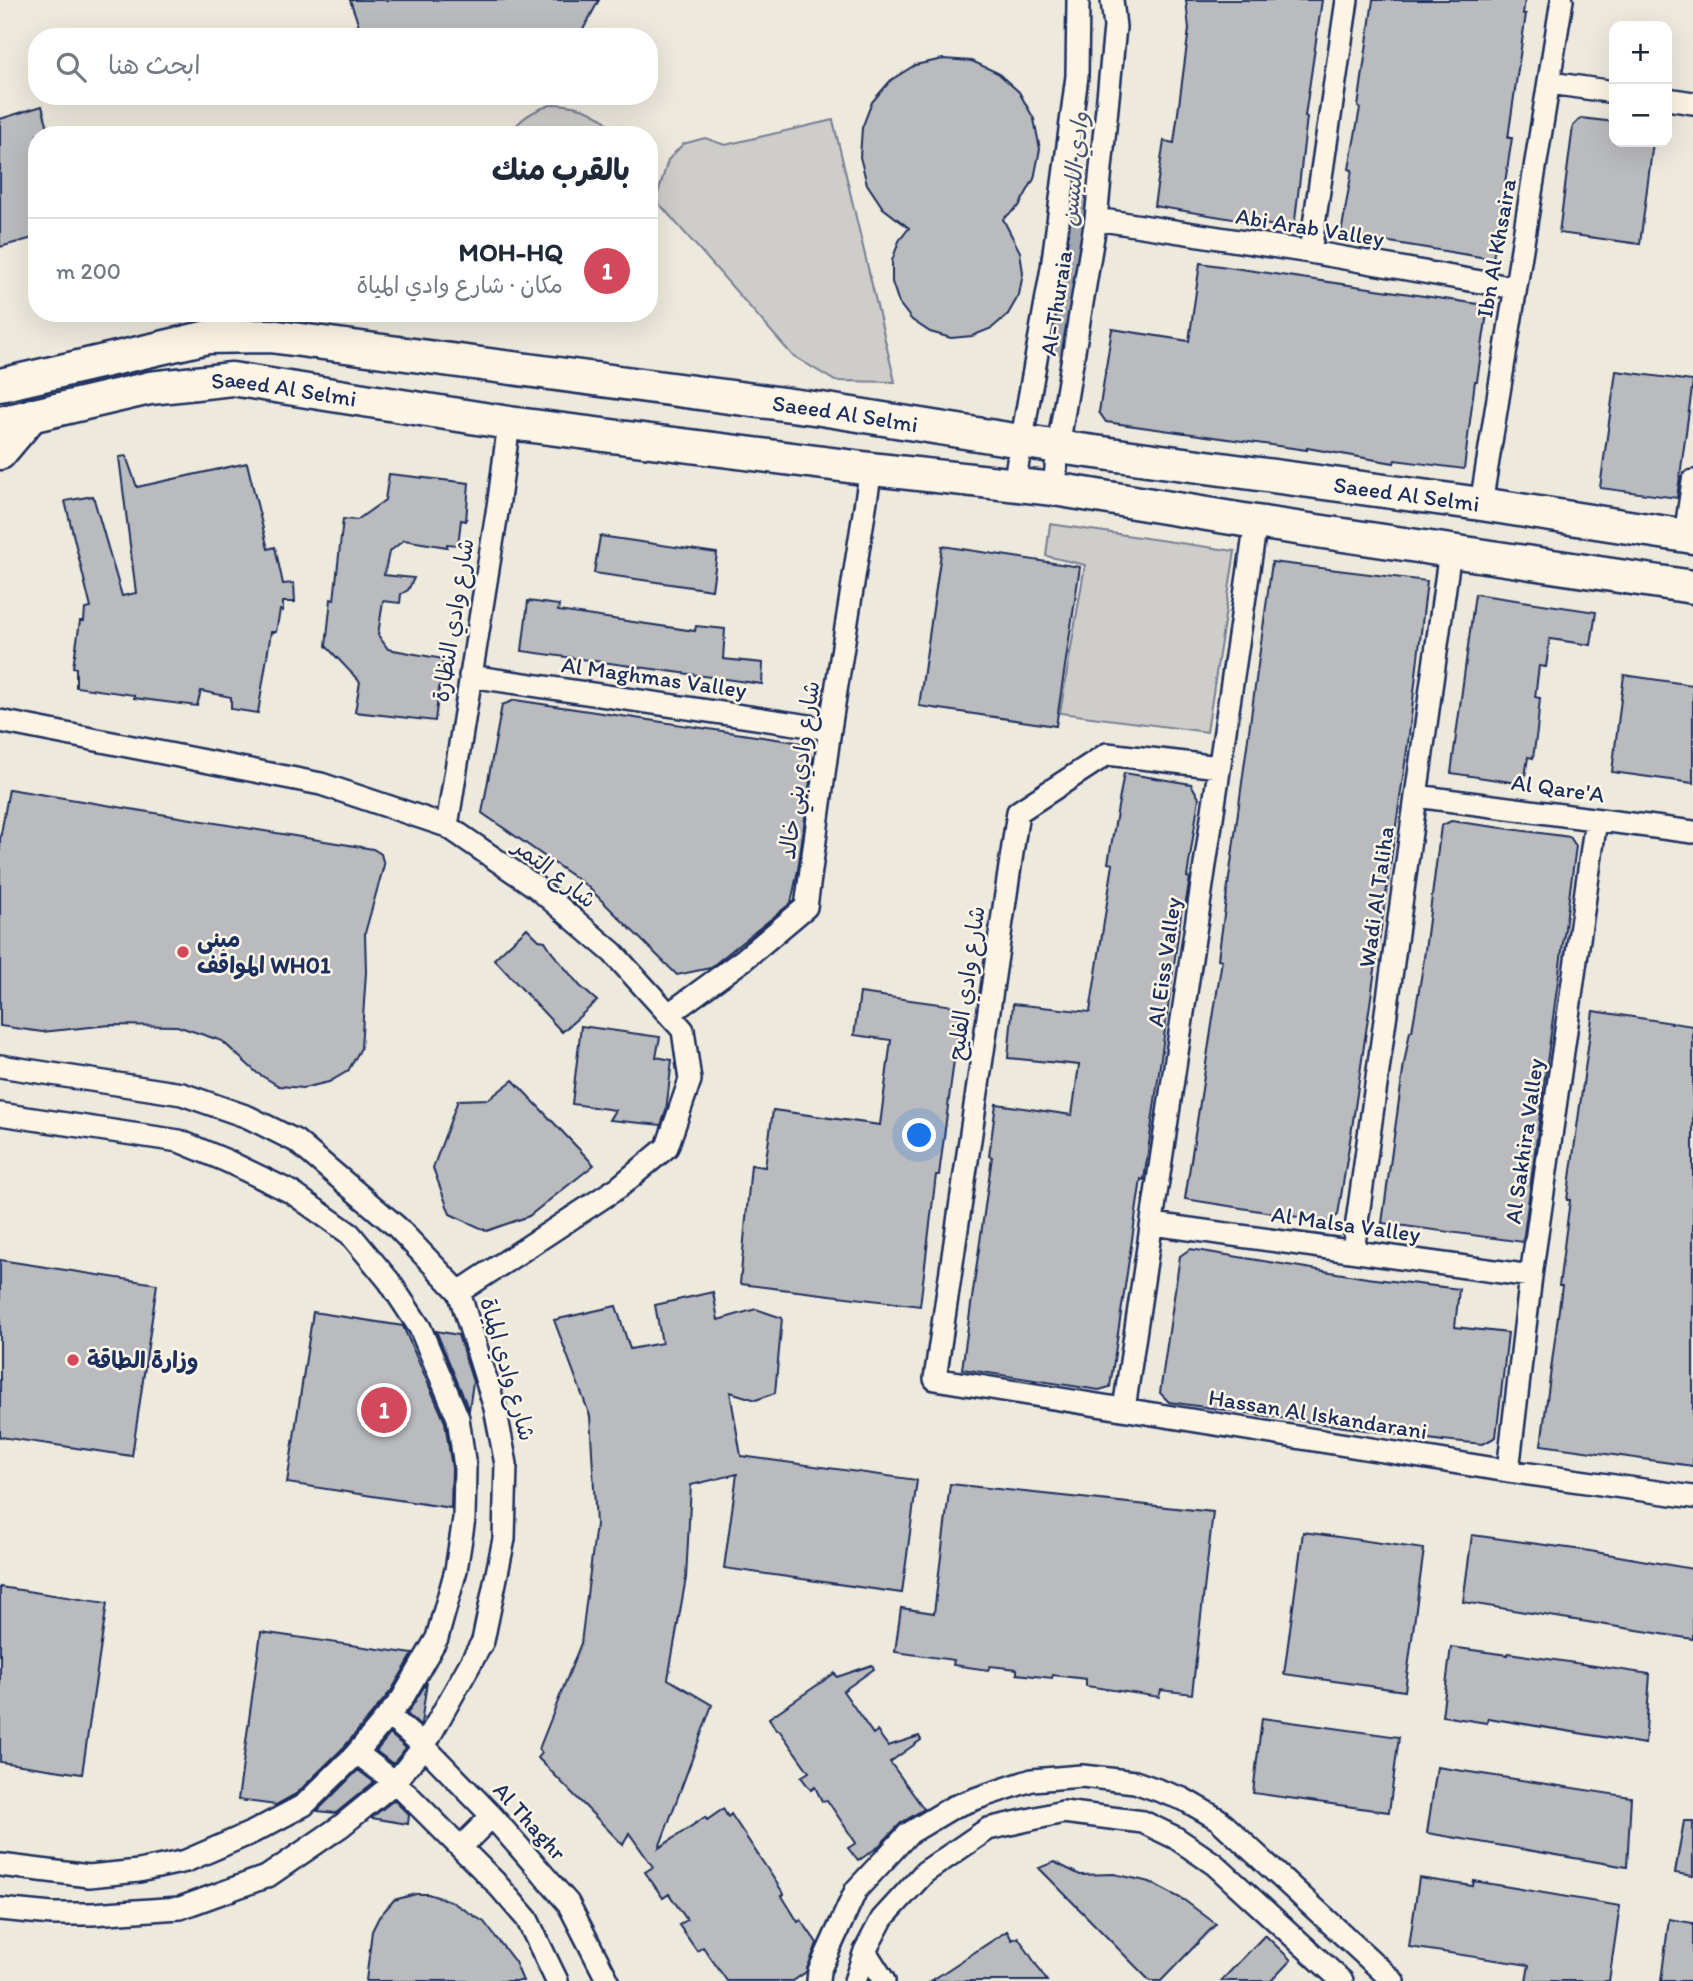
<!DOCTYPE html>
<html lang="ar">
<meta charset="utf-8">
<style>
body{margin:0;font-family:Itim,"Playpen Sans Arabic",sans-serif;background:#f6f6f7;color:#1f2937;direction:rtl}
.controls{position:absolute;right:21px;top:21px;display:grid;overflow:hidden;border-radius:14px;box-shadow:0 7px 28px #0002}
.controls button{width:63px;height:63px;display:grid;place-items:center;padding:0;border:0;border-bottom:2px solid #e0e1e3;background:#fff;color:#1f2937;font:35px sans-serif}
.you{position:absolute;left:920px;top:1136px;width:24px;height:24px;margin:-18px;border:5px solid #fff;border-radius:50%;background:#1a73e8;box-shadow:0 0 0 10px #1a73e833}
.badge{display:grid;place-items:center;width:46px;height:46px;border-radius:50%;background:#d1495b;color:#fff;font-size:23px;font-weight:700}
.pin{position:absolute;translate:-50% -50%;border:4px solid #fff;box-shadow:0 2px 7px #0006}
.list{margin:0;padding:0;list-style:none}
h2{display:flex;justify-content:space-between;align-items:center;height:91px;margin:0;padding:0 28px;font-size:30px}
h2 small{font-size:23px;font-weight:400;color:#747a83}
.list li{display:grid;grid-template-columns:46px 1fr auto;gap:21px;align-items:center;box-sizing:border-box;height:105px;padding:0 28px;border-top:2px solid #e0e1e3}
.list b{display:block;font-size:26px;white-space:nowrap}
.list p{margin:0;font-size:23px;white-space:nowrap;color:#747a83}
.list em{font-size:23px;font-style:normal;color:#747a83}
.icon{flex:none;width:38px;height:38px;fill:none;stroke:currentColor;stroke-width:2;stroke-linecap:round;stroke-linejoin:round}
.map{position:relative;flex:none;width:1693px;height:1981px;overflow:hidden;direction:ltr}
.search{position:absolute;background:#fff;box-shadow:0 7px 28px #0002;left:28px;top:28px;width:630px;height:77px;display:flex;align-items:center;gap:18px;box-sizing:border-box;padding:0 24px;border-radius:28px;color:#747a83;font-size:26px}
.panel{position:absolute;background:#fff;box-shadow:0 7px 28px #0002;left:28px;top:126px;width:630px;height:196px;border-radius:28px;direction:rtl}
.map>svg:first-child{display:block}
</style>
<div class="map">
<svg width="1693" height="1981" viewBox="0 0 1693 1981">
<rect width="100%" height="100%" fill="#eee9dd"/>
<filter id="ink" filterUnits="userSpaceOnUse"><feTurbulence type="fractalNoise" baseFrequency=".0143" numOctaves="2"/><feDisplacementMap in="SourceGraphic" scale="14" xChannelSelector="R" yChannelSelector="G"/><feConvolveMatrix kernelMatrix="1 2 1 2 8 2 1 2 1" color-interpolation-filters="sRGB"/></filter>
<g filter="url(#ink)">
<path fill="#cfcdca" stroke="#757e94" stroke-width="2" d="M554 104C579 105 603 111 616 135H508C521 118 533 110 554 104Z
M833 120 895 382 835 381 792 355 656 200 668 160 683 144 705 138 725 145Z
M1050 524 1235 551 1207 732 1060 713 1085 565 1046 556Z"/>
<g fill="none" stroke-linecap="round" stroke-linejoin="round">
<path stroke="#a2a7af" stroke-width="37" d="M1055 337 1070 203"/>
</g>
<path fill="#babbbe" stroke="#1b2f5e" stroke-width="2" d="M350 0H599L579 37H363Z
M1186 0H1322L1305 116 1307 117 1294 229 1154 206 1164 141 1174 143 1189 29Z
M1373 0H1525L1523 14H1526L1508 138H1512L1493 259 1341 234 1352 170 1349 169 1360 108 1358 107Z
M943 59 972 61 998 73 1019 92 1034 119 1040 149 1034 179 1019 206 1003 219 1020 252 1023 273 1019 295 1008 314 992 328 972 336 951 338 930 332 912 320 899 303 892 282V261L899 241 909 228 883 208 867 184 860 157 862 128 872 102 891 80 915 65Z
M42 106 50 135H37V237L0 247V119Z
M1581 118 1614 122V142H1653L1640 244 1559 233 1573 126Z
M1200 263 1478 304 1487 313 1477 381H1475L1464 469 1395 460 1394 463 1307 448V450L1106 422 1099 412 1112 329 1189 341Z
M1616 371 1693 381 1677 498 1600 488Z
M126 456 137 487 247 463 268 549 275 547 283 584 294 583 295 602H283V611L280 610 276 632H271L258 713 231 709V697L201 691 197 706 134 698V695L76 687V668L73 667 80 621H84L85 609 91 608 65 501 93 496 122 596 136 593 119 457Z
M389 474 469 483 466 521 461 520 458 545 447 544V547L404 540 389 552 384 575 414 578 408 590 401 594 400 603 383 601 378 635 388 649 443 659 435 721 355 712 360 682 326 646 331 599 334 600 343 519 357 520 385 500Z
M600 536 717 553 712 590 594 573Z
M942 546 1080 567 1056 726 919 706Z
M1272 562 1427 581 1408 743 1352 1128 1338 1215 1329 1222 1185 1199 1222 960 1218 959Z
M1475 594 1596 612 1591 645 1550 639 1546 667 1539 666 1535 697 1540 698 1537 731 1533 758 1528 757 1524 784 1451 773Z
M528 601 559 605 558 611 695 631 696 626 725 629 723 659 763 663 762 684 522 651Z
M1624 675 1693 685V783L1612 772Z
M515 700 802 743 813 759 798 870 791 903 710 968 677 975 587 886 482 813 502 705Z
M1124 773 1191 784 1199 798 1187 877 1190 878 1185 907H1182L1144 1180 1141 1179 1110 1387 1099 1390 962 1369 992 1157 989 1156 996 1104 1072 1115 1079 1065 1008 1058 1013 1004 1090 1012 1113 864 1108 863Z
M9 789 373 849 381 854 384 865 365 933 366 972 361 1048 348 1071 329 1082 303 1088 279 1086 257 1073 222 1041 177 1026 110 1025 42 1032 0 1026V839Z
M1451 821 1570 837 1576 846 1523 1242 1382 1223 1404 1064 1410 1031H1412L1423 966 1441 826Z
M527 928 539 940 545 941 554 955 580 986 597 1001 562 1032 494 959Z
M860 993 961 1007 939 1175H936L920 1306 740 1284 751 1165 765 1167 773 1110 880 1125 891 1040 854 1035Z
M1593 1011 1693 1026V1466L1541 1445 1562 1286H1559L1570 1200H1567Z
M581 1026 660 1037 656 1057 672 1060 666 1111 661 1125 609 1120 615 1110 572 1104Z
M513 1080 594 1165 529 1216 487 1231 450 1214 433 1168 458 1100 489 1099Z
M1190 1249 1367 1278 1459 1289 1455 1327 1508 1333 1496 1437 1483 1444 1443 1440V1441L1169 1402 1160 1393 1180 1256Z
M0 1260 157 1284 132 1456 0 1437Z
M713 1292 718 1320 756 1309 782 1318 775 1393 756 1400 730 1392 741 1456 917 1480 902 1593 724 1568 737 1474 691 1485 686 1578 668 1679 712 1705 659 1848 705 1817 707 1820 723 1809 728 1817 731 1814 784 1894 782 1896 798 1922 801 1920 817 1943 806 1972 793 1981H727L703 1947 697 1951 679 1925 687 1920 669 1894 663 1898 645 1872 653 1867 629 1833 623 1845 538 1758 542 1753 539 1749 581 1643 596 1524 590 1416 554 1320 616 1306 630 1349 662 1343 655 1305Z
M313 1312 403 1326 445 1422 452 1468 451 1508 287 1483Z
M436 1331 458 1335 473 1382 469 1410Z
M950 1484 1213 1512 1192 1694 1161 1690 1159 1697 1086 1686V1679L1053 1675 1052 1678 1017 1674V1669L990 1666 988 1670 953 1665 954 1660 895 1652 901 1608 934 1613Z
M1303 1532 1424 1549 1405 1691 1284 1674Z
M1472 1535 1590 1551 1693 1569V1639L1463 1602Z
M0 1587 107 1603 82 1774 0 1762Z
M261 1632 413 1654 391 1691 345 1746 296 1794 276 1805 238 1800Z
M1451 1647 1508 1655V1653L1650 1674 1645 1744 1488 1718 1487 1723 1442 1716Z
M872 1665 874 1669 843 1691 873 1734 877 1731 888 1746 919 1736 921 1740 890 1762 924 1809 901 1823 878 1847 858 1861 848 1848 856 1843 827 1800 822 1801 815 1787 811 1790 801 1777 809 1772 779 1730H776L769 1718 835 1673 837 1677Z
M427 1682 421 1724 420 1726 407 1714Z
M1262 1718 1399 1737 1389 1812 1253 1793Z
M390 1734 406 1748 393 1764 376 1751Z
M1437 1767 1631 1797 1627 1867 1427 1833Z
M358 1770 374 1782 336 1813 317 1811Z
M394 1800 409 1815 408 1824 371 1818Z
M1684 1821H1693V1876L1675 1873Z
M1054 1862 1080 1875 1114 1874 1150 1882 1184 1900 1216 1924 1161 1981H1150L1039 1868Z
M1419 1878 1473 1886 1474 1881 1620 1906 1609 1981H1526L1529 1965 1409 1947Z
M416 1894H428L450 1901 484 1922 515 1962 523 1981H366L372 1931 379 1917 394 1900Z
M1669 1919 1693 1923V1981H1661Z
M1007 1931 1012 1940 1018 1937 1047 1981H931Z
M1265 1935 1291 1960 1271 1981H1221Z"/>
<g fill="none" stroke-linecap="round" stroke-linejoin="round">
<g stroke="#1b2f5e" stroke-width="26">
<path id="street" d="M1550 83 1614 92
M1667 99 1693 103
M1096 219 1310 252 1515 288
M1310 252 1347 0
M1014 484 1052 268 1077 76 1078 0
M1054 489 1058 447 1096 219 1115 27 1112 0
M1481 504 1562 0
M1685 536 1693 481
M470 676 830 729
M0 721 321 784 447 826 536 887 613 953 683 1030 690 1080 667 1147 619 1187 459 1292
M1219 767 1107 754 1018 812 935 1379 1508 1471 1693 1497
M1416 796 1693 832
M447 826 499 500 509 423
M669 1014 743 960 806 907 830 729 871 469
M0 1066 182 1094 248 1117 296 1141 397 1227 459 1292 495 1408 506 1464 504 1539 483 1641 424 1746 395 1782 341 1826 268 1876 180 1908 92 1914H52L0 1909
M0 1114 179 1141 227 1161 291 1192 350 1234 389 1281 420 1328 458 1418 465 1467 464 1519 456 1570 437 1638 402 1699 355 1755 304 1805 253 1832 186 1861 139 1871 89 1876 0 1865
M1153 1224 1531 1276
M1353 1251 1450 551
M1124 1409 1256 522
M1508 1471 1531 1276 1596 820
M388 1715 424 1746 492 1816 568 1903 608 1981
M357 1753 395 1782 495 1882 527 1919 557 1981
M462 1846 492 1816
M865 1951 884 1981
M818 1981 819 1971 856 1890 908 1834 953 1807 986 1795 1032 1780 1082 1776 1135 1782 1183 1799 1218 1819 1393 1981
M855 1981 865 1951 882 1919 925 1872 988 1829 1063 1812 1143 1822 1176 1838 1214 1864 1342 1981"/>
</g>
<g stroke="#1b2f5e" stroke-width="37">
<g id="secondary">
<path id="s1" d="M0 385 208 337 270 336 821 409 1058 447 1481 504 1693 537"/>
<path id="s2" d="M0 423 150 388 232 379 509 423 871 469 1054 489 1256 522 1693 587"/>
<path d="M0 453 32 415"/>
</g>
</g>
<use href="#street" stroke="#fcf5e5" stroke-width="21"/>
<use href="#secondary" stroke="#fcf5e5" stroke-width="32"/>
</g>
</g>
<g fill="#d1495b" stroke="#fcf5e5" stroke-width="2.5">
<circle cx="183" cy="952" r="7"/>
<circle cx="73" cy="1360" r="7"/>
</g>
<g text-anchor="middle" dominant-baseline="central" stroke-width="5" stroke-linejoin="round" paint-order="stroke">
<g font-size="23" fill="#1b2f5e" stroke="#fcf5e5">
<text transform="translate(1310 227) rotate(9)">Abi Arab Valley</text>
<text transform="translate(1496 248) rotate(-80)">Ibn Al Khsaira</text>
<text transform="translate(1056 303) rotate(-81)">Al-Thuraia</text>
<text stroke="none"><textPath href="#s2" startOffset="289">Saeed Al Selmi</textPath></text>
<text stroke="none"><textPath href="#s1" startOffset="856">Saeed Al Selmi</textPath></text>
<text stroke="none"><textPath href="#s1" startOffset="1423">Saeed Al Selmi</textPath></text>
<text transform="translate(453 620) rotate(-81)">شارع وادي النظارة</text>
<text transform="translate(654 677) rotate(8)">Al Maghmas Valley</text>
<text transform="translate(799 770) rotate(-82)">شارع وادي بني خالد</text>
<text transform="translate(1558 788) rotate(8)">Al Qare'A</text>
<text transform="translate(555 873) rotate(38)">شارع التمر</text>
<text transform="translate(1376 897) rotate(-82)">Wadi Al Taliha</text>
<text transform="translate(1164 962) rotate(-82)">Al Eiss Valley</text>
<text transform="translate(966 983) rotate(-82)">شارع وادي الفليح</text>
<text transform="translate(1524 1141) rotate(-82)">Al Sakhira Valley</text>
<text transform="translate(1346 1224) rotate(8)">Al Malsa Valley</text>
<text transform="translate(508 1369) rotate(74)">شارع وادي المياة</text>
<text transform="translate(1318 1414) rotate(9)">Hassan Al Iskandarani</text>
<text transform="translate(530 1821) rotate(48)">Al Thaghr</text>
</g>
<g font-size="23" font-weight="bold" fill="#1b2f5e" stroke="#fcf5e5" text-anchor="start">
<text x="197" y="939">مبنى<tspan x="197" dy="26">المواقف WH01</tspan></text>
<text x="87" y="1360">وزارة الطاقة</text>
</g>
<g font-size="24" font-style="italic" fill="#445376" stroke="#fcf5e5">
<text transform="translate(1074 169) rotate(-84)">وادي الليسن</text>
</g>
</g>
</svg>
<div class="controls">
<button>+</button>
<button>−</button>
</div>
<div class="you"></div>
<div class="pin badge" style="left:384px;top:1410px">1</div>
<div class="search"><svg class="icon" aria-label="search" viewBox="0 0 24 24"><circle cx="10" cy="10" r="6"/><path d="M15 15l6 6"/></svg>ابحث هنا</div>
<section class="panel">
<h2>بالقرب منك<small></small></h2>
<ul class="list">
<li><span class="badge">1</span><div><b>MOH-HQ</b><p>مكان · شارع وادي المياة</p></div><em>200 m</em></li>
</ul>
</section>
</div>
